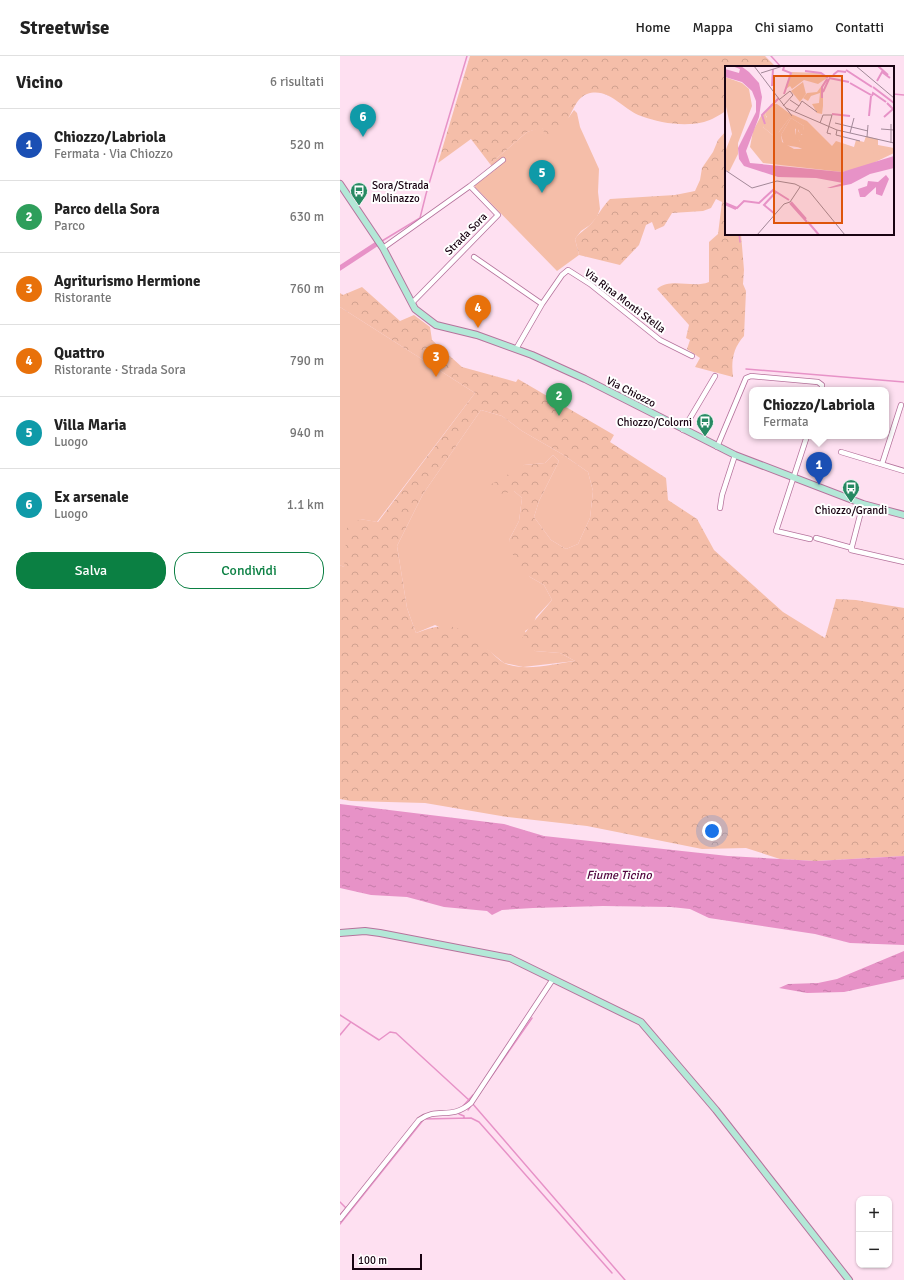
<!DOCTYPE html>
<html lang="it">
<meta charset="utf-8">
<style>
body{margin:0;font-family:Signika,sans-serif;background:#f2f2f2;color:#222}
.controls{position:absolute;right:12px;bottom:12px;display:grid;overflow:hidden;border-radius:8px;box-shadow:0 1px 3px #0004}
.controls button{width:36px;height:36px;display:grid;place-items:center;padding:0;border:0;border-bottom:1px solid #e0e0e0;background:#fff;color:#222;font:20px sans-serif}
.scale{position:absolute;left:12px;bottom:10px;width:70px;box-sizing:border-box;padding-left:4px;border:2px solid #190312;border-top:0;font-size:11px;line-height:14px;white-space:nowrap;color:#190312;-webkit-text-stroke:3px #fff;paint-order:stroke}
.you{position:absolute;left:372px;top:775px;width:14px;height:14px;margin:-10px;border:3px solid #fff;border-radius:50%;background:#1a73e8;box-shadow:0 0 0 6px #1a73e833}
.badge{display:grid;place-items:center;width:26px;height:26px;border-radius:50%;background:#0b8043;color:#fff;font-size:13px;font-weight:700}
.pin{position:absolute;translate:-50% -33px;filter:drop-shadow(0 1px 2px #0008)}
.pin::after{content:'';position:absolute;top:21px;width:14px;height:12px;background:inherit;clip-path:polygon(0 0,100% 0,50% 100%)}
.popup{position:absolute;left:409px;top:331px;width:140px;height:52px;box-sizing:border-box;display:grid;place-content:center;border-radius:8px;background:#fff;filter:drop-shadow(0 1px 3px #0005);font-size:13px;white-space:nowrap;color:#767676}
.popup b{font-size:15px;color:#222}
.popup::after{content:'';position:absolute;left:50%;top:100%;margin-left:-8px;border:8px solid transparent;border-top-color:#fff}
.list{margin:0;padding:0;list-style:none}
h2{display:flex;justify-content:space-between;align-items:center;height:52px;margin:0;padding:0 16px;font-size:17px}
h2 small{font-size:13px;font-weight:400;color:#767676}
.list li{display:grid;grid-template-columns:26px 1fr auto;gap:12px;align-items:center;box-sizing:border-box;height:72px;padding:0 16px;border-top:1px solid #e0e0e0}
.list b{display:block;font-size:15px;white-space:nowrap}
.list p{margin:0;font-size:13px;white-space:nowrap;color:#767676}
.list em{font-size:13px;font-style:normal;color:#767676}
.actions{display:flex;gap:8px;padding:12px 16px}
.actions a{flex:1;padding:9px 0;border:1px solid #0b8043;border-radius:16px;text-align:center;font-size:14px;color:#0b8043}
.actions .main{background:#0b8043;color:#fff}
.map{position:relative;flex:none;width:564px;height:1224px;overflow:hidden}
header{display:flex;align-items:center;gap:24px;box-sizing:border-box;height:56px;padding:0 20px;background:#fff;border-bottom:1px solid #e0e0e0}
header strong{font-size:19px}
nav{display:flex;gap:22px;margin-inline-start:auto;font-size:14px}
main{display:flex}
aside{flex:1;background:#fff}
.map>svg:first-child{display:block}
</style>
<header>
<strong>Streetwise</strong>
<nav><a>Home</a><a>Mappa</a><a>Chi siamo</a><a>Contatti</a></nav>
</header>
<main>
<aside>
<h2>Vicino<small>6 risultati</small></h2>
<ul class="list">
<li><span class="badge" style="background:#1a4fb4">1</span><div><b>Chiozzo/Labriola</b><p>Fermata · Via Chiozzo</p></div><em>520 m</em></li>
<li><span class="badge" style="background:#2e9e5b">2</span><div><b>Parco della Sora</b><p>Parco</p></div><em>630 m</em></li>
<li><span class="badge" style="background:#e8710a">3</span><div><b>Agriturismo Hermione</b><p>Ristorante</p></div><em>760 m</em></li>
<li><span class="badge" style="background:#e8710a">4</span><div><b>Quattro</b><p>Ristorante · Strada Sora</p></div><em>790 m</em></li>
<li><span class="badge" style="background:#0f9aa8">5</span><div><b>Villa Maria</b><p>Luogo</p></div><em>940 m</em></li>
<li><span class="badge" style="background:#0f9aa8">6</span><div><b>Ex arsenale</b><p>Luogo</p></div><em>1.1 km</em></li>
</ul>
<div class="actions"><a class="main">Salva</a><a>Condividi</a></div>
</aside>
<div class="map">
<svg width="564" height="1224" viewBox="0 0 564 1224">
<defs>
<pattern id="forest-crowns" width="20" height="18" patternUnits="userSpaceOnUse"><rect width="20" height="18" fill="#f5bea9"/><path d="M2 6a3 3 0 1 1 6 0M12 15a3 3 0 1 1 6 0" fill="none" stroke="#d1a290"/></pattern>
<pattern id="water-ripples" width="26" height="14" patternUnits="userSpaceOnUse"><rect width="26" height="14" fill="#e792c7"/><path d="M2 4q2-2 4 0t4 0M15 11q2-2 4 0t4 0" fill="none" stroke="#c67caa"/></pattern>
</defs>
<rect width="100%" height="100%" fill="#fee0f1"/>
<path fill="#f5bea9" d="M234 54 237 57 240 71 259 113 258 136 260 153 257 161 250 169 241 175 235 183 239 199 217 215 134 130 155 114 150 108 187 76 202 71 206 79 229 61Z
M0 251 135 337 37 466 20 463 4 511 0 509Z
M141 354 162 360 182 375 222 398 248 416 253 435 250 462 238 488 226 493 211 484 194 461 199 445 219 405 213 399 205 407 184 409 174 435 182 442 179 465 169 484 190 521 204 529 212 544 196 561 193 570 185 575 195 595 220 597 235 605 183 611 164 607 148 594 95 569 76 577 67 552 57 490 83 438Z"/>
<path fill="url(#forest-crowns)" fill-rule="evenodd" d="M130 0H425L436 11H386V55C379 59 372 64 364 66 344 71 320 67 301 60 285 55 268 30 247 38 234 43 232 61 222 71 218 75 211 77 206 80L202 72 187 76 150 108 131 83 98 107Z
M386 75V178H401L404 214 403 228 406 235 404 280C393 292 391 305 393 321L355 311 360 302 347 293 350 284 346 282 349 269 317 233C332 221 352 233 369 226V186L378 178 382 146 376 143 371 152 363 155 332 157 324 170 315 174 312 166 306 169 299 189 280 209 239 199 235 183C240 176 245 174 251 168 258 160 262 151 270 143L335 139 355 135 360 124 362 112 373 96 378 84Z
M22 231 60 265 74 259 90 271 92 284 122 311 176 326 178 323 274 379 270 386 326 422 328 444 357 463 374 494 443 556 485 582 496 543 516 544 564 552V800L476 805 440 803 406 792 362 793 247 770 167 761 85 747 11 745 0 743V509L4 511 7 472 20 463 38 466 135 337 0 251V237L3 239ZM141 354 162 360 182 375 222 398 248 416 253 435 250 462 238 488 226 493 211 484 194 461 199 445 219 405 213 399 205 407 184 409 150 429 156 439 174 435 182 442 179 465 169 484 174 503 190 521 204 529 212 544C201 558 188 570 180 586L195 595 220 597 235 605C214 608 184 616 164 607 159 604 154 599 150 595 121 572 114 562 76 577L67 552 57 490 83 438Z"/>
<path fill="url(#water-ripples)" d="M0 748 164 768 204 780 388 800 476 805 564 800V889L510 887 475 878 369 862 350 853 331 851 263 850 193 852 162 854 152 859 147 855 104 851 67 841 31 839 0 832Z
M564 895V923L504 936 467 937 439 932 448 928 478 927 497 923Z"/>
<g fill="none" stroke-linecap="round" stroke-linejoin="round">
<path stroke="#e792c7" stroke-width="1.5" d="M431 0 441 11
M553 38 564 39
M399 178 400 186
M42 185 80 162 86 138 127 0
M406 313 564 326
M0 959 39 984 50 976 56 977 130 1045
M0 979 10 967
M132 1047 285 1224
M124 1049 133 1039
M128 1054 192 962
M119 1058 124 1060V1062
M0 1146 6 1152 0 1159
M0 1168 84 1063 131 1062 139 1066 272 1217"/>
<path stroke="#e792c7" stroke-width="5" d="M0 212 38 187"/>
<g stroke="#b5739c" stroke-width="6">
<path id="street" d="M130 130 163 104
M43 192 130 130 158 159 72 247
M134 201 202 248 176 293
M202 248 222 219 228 214 250 228 320 284 352 300
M343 374 375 320
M467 380 436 475 470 483
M377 391 406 322 411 320 478 326 482 329V334
M501 396 564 415
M542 408 561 349
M523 448 511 494 564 506
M380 452 382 439 395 399
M476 482 512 492
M0 1163 79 1064C98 1050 110 1065 131 1047L213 923"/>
</g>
<g stroke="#b5739c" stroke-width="8">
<path id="secondary" d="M0 128 43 192 75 253 96 269 137 279 192 299 245 323 395 399 523 448 564 459
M0 877 25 875 40 877 170 902 301 966 376 1054 509 1224"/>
</g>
<use href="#street" stroke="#fff" stroke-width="4.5"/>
<use href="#secondary" stroke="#b3e8d7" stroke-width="6"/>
</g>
<defs>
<g id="bus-pin" transform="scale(0.9)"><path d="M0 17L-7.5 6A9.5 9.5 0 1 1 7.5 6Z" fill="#278962" stroke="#fff"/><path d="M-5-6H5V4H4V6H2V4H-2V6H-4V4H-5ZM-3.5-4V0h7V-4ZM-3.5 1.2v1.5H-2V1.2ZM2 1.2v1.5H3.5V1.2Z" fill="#fff"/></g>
</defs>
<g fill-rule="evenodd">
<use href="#bus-pin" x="19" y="135"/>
<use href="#bus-pin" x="365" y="366"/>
<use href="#bus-pin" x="511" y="432"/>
</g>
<g text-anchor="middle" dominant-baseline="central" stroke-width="4" stroke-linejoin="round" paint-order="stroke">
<g font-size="11" fill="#190312" stroke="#fff" text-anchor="start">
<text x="32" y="129">Sora/Strada<tspan x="32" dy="13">Molinazzo</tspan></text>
<text x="352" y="366" text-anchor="end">Chiozzo/Colorni</text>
<text x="511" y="454" text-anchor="middle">Chiozzo/Grandi</text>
</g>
<g font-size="11" fill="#190312" stroke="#fff">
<text transform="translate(126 178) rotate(-45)">Strada Sora</text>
<text transform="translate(285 245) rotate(37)">Via Rina Monti Stella</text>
<text transform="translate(291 336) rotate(27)">Via Chiozzo</text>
</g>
<g font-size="12" font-style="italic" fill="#52053e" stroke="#fff">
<text x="279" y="819">Fiume Ticino</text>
</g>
</g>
<g transform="translate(385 10)">
<rect width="169" height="169" fill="#fee0f1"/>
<path d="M78 16 81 28 75 36 66 25ZM46 38 66 50 50 71 38 61 42 51 40 48ZM66 52 79 60 78 68H75L73 63 70 62V68L75 75 73 81 78 82 59 79 56 69Z" fill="#f5bea9"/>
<path d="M67 6 95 7 102 12 93 18 79 14 67 23 65 20 61 23ZM0 11 17 17 24 23 27 40 13 77V88L4 106 0 103V86L7 68 0 36ZM98 18V40L97 48 92 47 87 38 94 37 95 27 86 30 83 35 78 32 82 27 92 26ZM46 38H52L64 47 82 55 107 80 111 75 129 81 131 74 139 76 141 70 153 73V79L169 82V87L140 101 117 106 38 97 25 81 28 65 36 50 44 42 40 48 44 56 38 61 50 71V67L54 66 65 51ZM66 52 79 60 77 69 73 65 75 58 67 61 71 63 70 70 75 75 71 80 77 83H69L57 76 56 69Z" fill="#f5bea9" fill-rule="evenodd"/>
<path d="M145 73 152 75 155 88H149L148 84 143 82Z" fill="#f5bea9"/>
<path d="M7 0H16L24 6 34 17 37 31 34 51 21 85 25 97 117 106 169 90V102L145 108 126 118 106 122H102L118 117 91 112 53 111 19 100 14 93 13 82 31 46V35L27 25 17 16 0 11V3L14 7 15 3ZM161 109 164 113 157 130 151 128V121L140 131H135L133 123 142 120 143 115 153 116Z" fill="#e792c7"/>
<path fill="none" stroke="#e792c7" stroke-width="2" d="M153 0 163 9M59 1 58 4 66 7 59 28M121 4 147 21M80 5 96 7 103 12M108 9 113 5 121 6M104 12 124 16M152 15 157 6 165 12M125 17 146 29M47 20 48 3M148 21 169 37M98 26 104 13M147 30 148 27 161 36M97 32V21L102 13M107 48 125 50M144 50 146 30M159 51 168 43 162 37M40 58 37 49 54 32M66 136 81 153M0 137 12 142 19 135 34 137 48 124 64 134M65 137 82 156M0 138 11 143M50 148 39 139 51 126M83 156 94 169"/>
<path fill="none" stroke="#a28898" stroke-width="1" d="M29 0 67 50M131 0 169 32M36 7 58 0M55 33 65 25 68 29 58 40M65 34 74 40 70 45M74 40 77 35 92 46M61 42 112 64 169 77M95 57 98 49H107L102 67 106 68M110 57 143 65M156 63 169 64M112 64 111 69 135 75M125 67 129 52M142 71 143 59M166 77V58M0 104 27 122 52 115 70 118 84 125 120 169M32 169 59 138 65 136 75 121"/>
<path fill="#de550c" fill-opacity="0.15" stroke="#de550c" stroke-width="2" d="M49 10H117V157H49Z"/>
<rect width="169" height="169" fill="none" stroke="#190312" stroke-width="2"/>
</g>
</svg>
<div class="controls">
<button>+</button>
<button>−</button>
</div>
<div class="scale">100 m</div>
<div class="you"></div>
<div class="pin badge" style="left:479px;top:429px;background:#1a4fb4">1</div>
<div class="popup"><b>Chiozzo/Labriola</b>Fermata</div>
<div class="pin badge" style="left:219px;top:360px;background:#2e9e5b">2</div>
<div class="pin badge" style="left:96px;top:321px;background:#e8710a">3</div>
<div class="pin badge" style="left:138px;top:272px;background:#e8710a">4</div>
<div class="pin badge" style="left:202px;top:137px;background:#0f9aa8">5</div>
<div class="pin badge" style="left:23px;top:81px;background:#0f9aa8">6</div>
</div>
</main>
